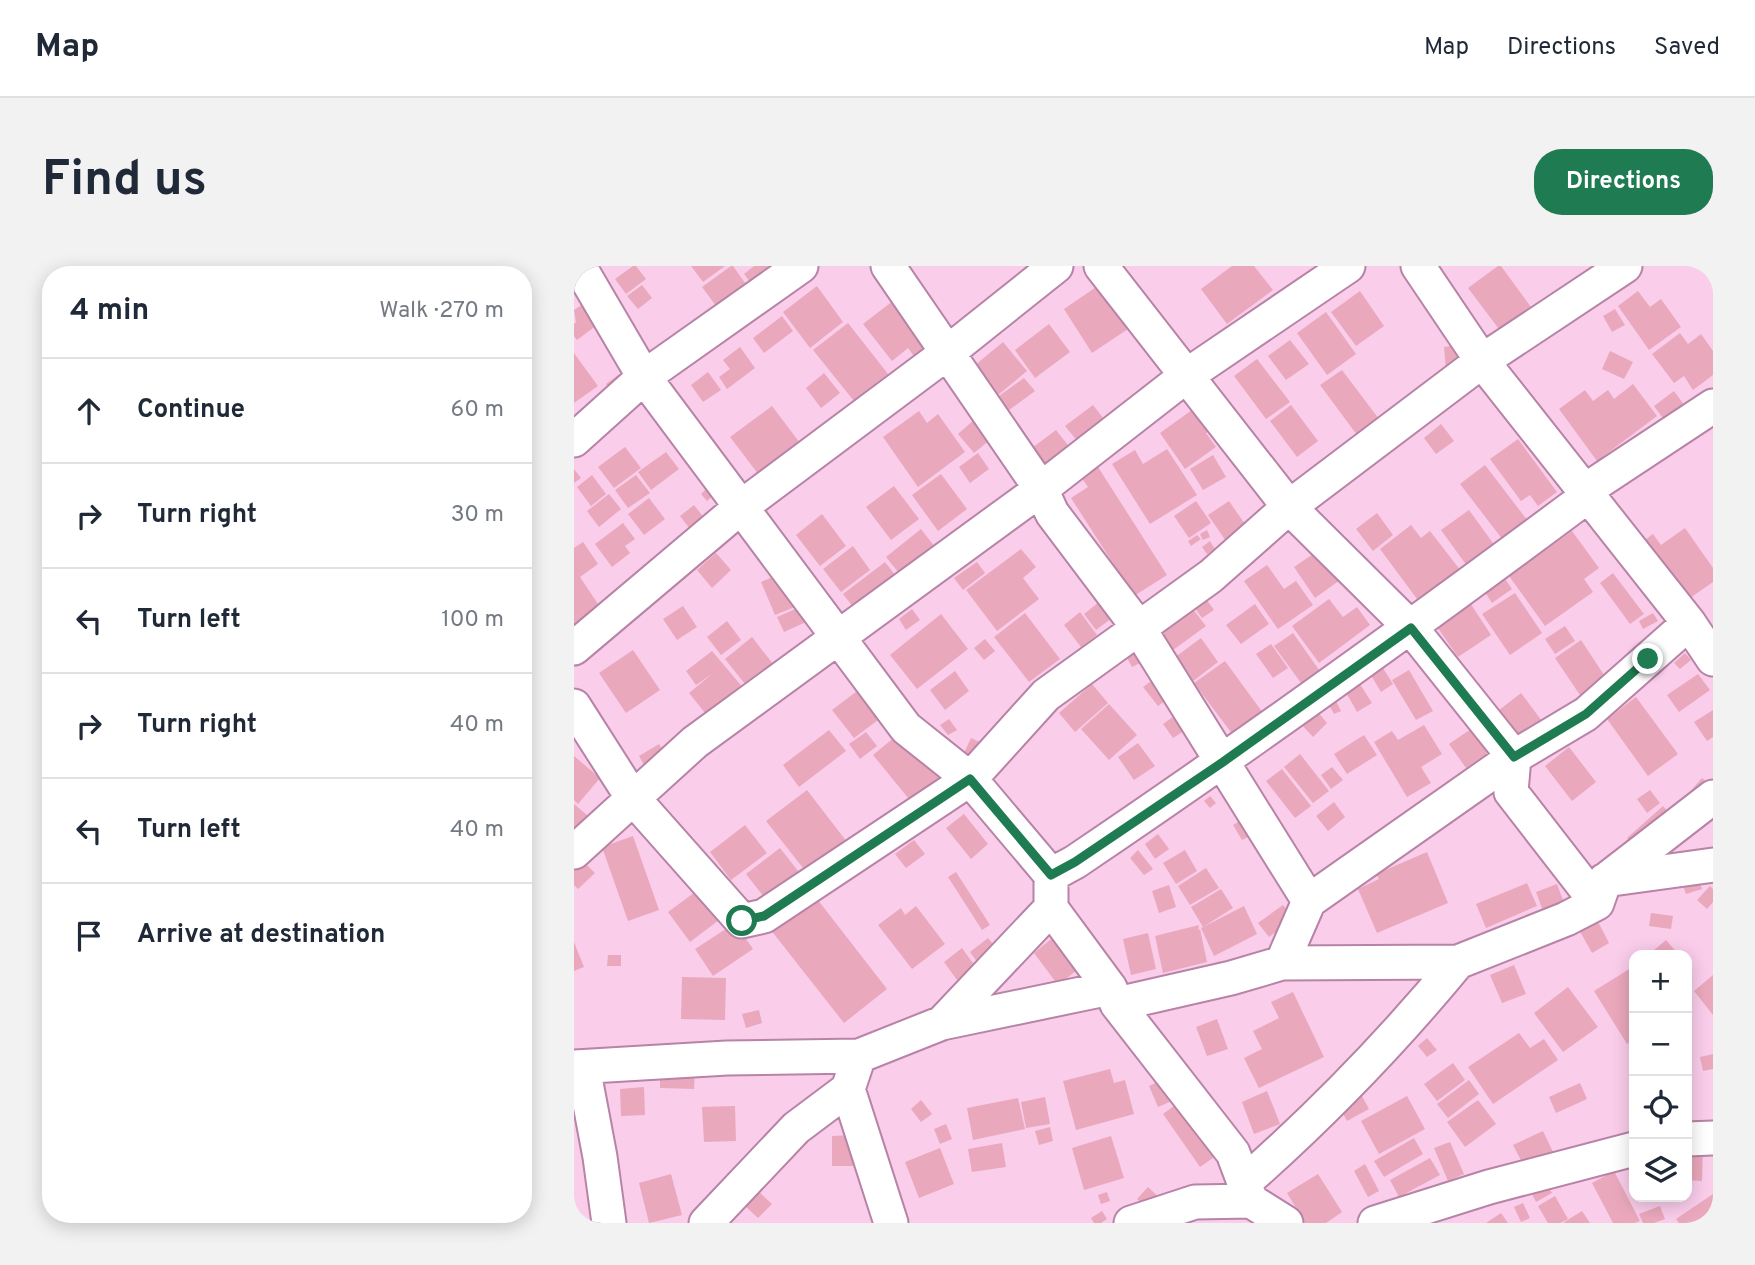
<!DOCTYPE html>
<meta charset="utf-8">
<style>
body{margin:0;font-family:Overpass,sans-serif;background:#f2f2f3;color:#1f2937}
.controls{position:absolute;right:21px;bottom:21px;display:grid;overflow:hidden;border-radius:14px;box-shadow:0 4px 18px #0003}
.controls button{width:63px;height:63px;display:grid;place-items:center;padding:0;border:0;border-bottom:2px solid #e0e1e3;background:#fff;color:#1f2937;font:35px sans-serif}
.stop{position:absolute;width:21px;height:21px;margin:-16px;border:5px solid #1e7b52;border-radius:50%;background:#fff}
.stop.end{background:#1e7b52;border-color:#fff;box-shadow:0 2px 7px #0008}
.list{margin:0;padding:0;list-style:none}
h2{display:flex;justify-content:space-between;align-items:center;height:91px;margin:0;padding:0 28px;font-size:30px}
h2 small{font-size:23px;font-weight:400;color:#747a83}
.list li{display:grid;grid-template-columns:46px 1fr auto;gap:21px;align-items:center;box-sizing:border-box;height:105px;padding:0 28px;border-top:2px solid #e0e1e3}
.list b{display:block;font-size:26px;white-space:nowrap}
.list em{font-size:23px;font-style:normal;color:#747a83}
.icon{flex:none;width:38px;height:38px;fill:none;stroke:currentColor;stroke-width:2;stroke-linecap:round;stroke-linejoin:round}
.map{position:relative;flex:none;width:1139px;height:957px;overflow:hidden;border-radius:28px}
header{display:flex;align-items:center;gap:42px;box-sizing:border-box;height:98px;padding:0 35px;background:#fff;border-bottom:2px solid #e0e1e3}
header strong{font-size:33px}
nav{display:flex;gap:38px;margin-inline-start:auto;font-size:24px}
.intro{display:flex;align-items:center;justify-content:space-between;box-sizing:border-box;height:168px;padding:0 42px}
h1{margin:0;font-size:49px}
.button{padding:18px 32px;border-radius:28px;background:#1e7b52;color:#fff;font-size:24px;font-weight:700}
main{display:flex;gap:42px;padding:0 42px}
aside{flex:1;background:#fff;border-radius:28px;box-shadow:0 4px 18px #0003}
.map>svg:first-child{display:block}
</style>
<header>
<strong>Map</strong>
<nav><a>Map</a><a>Directions</a><a>Saved</a></nav>
</header>
<div class="intro"><h1>Find us</h1><a class="button">Directions</a></div>
<main>
<aside>
<h2>4 min<small>Walk · 270 m</small></h2>
<ul class="list">
<li><svg class="icon" aria-label="ahead" viewBox="0 0 24 24"><path d="M12 20V5M6 11l6-6 6 6"/></svg><div><b>Continue</b></div><em>60 m</em></li>
<li><svg class="icon" aria-label="right" viewBox="0 0 24 24"><path d="M7 20v-9h11M14 6l5 5-5 5"/></svg><div><b>Turn right</b></div><em>30 m</em></li>
<li><svg class="icon" aria-label="left" viewBox="0 0 24 24"><path d="M17 20v-9H6M10 6l-5 5 5 5"/></svg><div><b>Turn left</b></div><em>100 m</em></li>
<li><svg class="icon" aria-label="right" viewBox="0 0 24 24"><path d="M7 20v-9h11M14 6l5 5-5 5"/></svg><div><b>Turn right</b></div><em>40 m</em></li>
<li><svg class="icon" aria-label="left" viewBox="0 0 24 24"><path d="M17 20v-9H6M10 6l-5 5 5 5"/></svg><div><b>Turn left</b></div><em>40 m</em></li>
<li><svg class="icon" aria-label="arrive" viewBox="0 0 24 24"><path d="M6 21V4h12l-3 4 3 4H6"/></svg><div><b>Arrive at destination</b></div></li>
</ul>
</aside>
<div class="map">
<svg width="1139" height="957" viewBox="0 0 1139 957">
<rect width="100%" height="100%" fill="#facdeb"/>
<path fill="#eaa8bc" d="M59 0H62L72 13 52 28 41 13Z
M117 0H151L129 16Z
M157 0H159L181 31 151 52 128 21Z
M180 0H215L185 27 170 8Z
M658 0H680L699 24 653 58 627 23Z
M924 0H927L962 48 931 71 894 22Z
M528 17 557 61 518 87 490 43Z
M68 19 78 32 64 43 53 30Z
M243 20 269 56 236 82 209 46Z
M786 25 810 60 782 80 757 46Z
M1064 25 1076 41 1087 33 1107 61 1075 84 1044 40Z
M324 31 360 78 342 93 334 82 318 95 289 58Z
M12 36 27 56 3 74 0 70V58L2 56 0 44Z
M1041 43 1051 59 1038 66 1029 50Z
M752 46 782 88 753 109 723 67Z
M208 50 219 65 190 87 179 72Z
M274 57 314 108 280 135 239 84Z
M475 58 496 86 461 112 441 84Z
M1106 67 1114 78 1127 68 1139 85V109L1119 124 1110 110 1100 117 1078 88Z
M716 74 735 98 712 114 694 90Z
M429 76 453 105 424 129 400 100Z
M891 78 894 102 872 104 870 81Z
M166 81 181 102 153 123 145 111 156 103 149 94Z
M1036 85 1059 96 1050 113 1028 103Z
M0 87 24 120 0 137Z
M683 93 716 136 692 153 660 110Z
M768 104 808 157 786 173 746 119Z
M134 106 147 124 129 136 117 119Z
M47 107 57 121 42 132 32 118Z
M250 107 266 127 247 142 232 122Z
M450 112 461 125 435 144 425 130Z
M1059 118 1083 150 1023 195 985 143 1011 124 1019 135 1034 124 1040 133Z
M1100 125 1111 140 1091 155 1080 140Z
M629 136 645 158 632 167 642 181 611 203 586 167Z
M519 139 533 157 506 178 491 160Z
M717 139 744 175 723 191 696 155Z
M198 140 229 181 188 213 156 171Z
M345 145 353 157 364 148 391 186 344 221 309 171Z
M401 153 417 173 400 187 384 168Z
M867 158 880 175 862 188 850 172Z
M482 164 497 183 472 202 458 182Z
M944 173 983 226 964 240 956 229 947 235 916 193Z
M51 181 67 202 40 222 24 201Z
M593 183 623 229 576 258 538 198 561 184 569 198Z
M92 186 105 203 77 224 64 206Z
M404 187 415 203 396 217 385 201Z
M639 189 652 211 629 224 616 203Z
M911 199 957 259 932 278 886 218Z
M524 201 593 309 560 330 497 232 514 221 507 211Z
M0 203 7 212 0 217Z
M367 208 393 243 364 265 338 229Z
M18 209 32 228 17 240 3 221Z
M62 209 76 227 54 242 41 224Z
M320 220 345 253 317 274 292 241Z
M133 222 140 229 133 235 127 228Z
M35 228 47 243 25 261 13 245Z
M75 232 91 253 70 269 54 248Z
M622 235 637 257 615 272 600 250Z
M655 235 675 264 654 278 634 249Z
M120 239 131 253 116 263 106 250Z
M895 244 924 284 896 304 867 264Z
M803 247 819 269 799 285 782 263Z
M248 248 272 280 246 300 222 269Z
M49 257 61 273 51 280 56 287 38 301 21 278Z
M837 259 847 272 856 265 887 305 846 337 806 283Z
M1111 262 1139 302V316L1106 339 1064 279 1079 268 1087 279Z
M347 263 368 290 333 317 312 291Z
M633 264 636 271 629 274 626 268Z
M998 265 1025 302 1010 313 1019 326 971 360 935 310Z
M623 269 627 273 617 280 614 275Z
M636 275 641 283 633 288 628 281Z
M9 276 24 298 6 311 26 341 0 359V282Z
M279 280 296 304 267 326 249 303Z
M748 282 769 312 741 332 720 301Z
M447 283 462 301 449 312 465 333 423 365 392 324Z
M142 287 157 304 138 322 123 304Z
M311 296 325 314 283 346 269 328Z
M403 296 411 307 389 324 380 312Z
M693 299 710 323 722 315 739 339 704 363 670 315Z
M208 307 223 340 201 349 187 316Z
M927 307 938 323 918 337 907 320Z
M1039 307 1070 348 1056 358 1026 317Z
M941 327 968 367 936 389 908 348Z
M630 330 640 344 628 352 618 338Z
M893 332 917 369 884 391 859 355Z
M755 333 769 351 783 341 796 359 745 397 718 360Z
M525 336 538 352 522 364 510 348Z
M614 337 632 360 595 387 578 364Z
M681 338 695 358 667 378 652 359Z
M109 340 123 361 103 374 89 353Z
M226 341 232 356 210 366 203 351Z
M338 343 346 354 332 364 325 353Z
M506 346 523 369 507 381 490 359Z
M451 347 486 393 455 416 420 371Z
M1079 347 1084 355 1069 363 1065 355Z
M367 348 394 383 343 423 316 389Z
M153 355 167 374 147 389 133 371Z
M991 360 1001 375 981 388 971 373Z
M719 367 748 408 730 421 700 380Z
M178 371 206 407 179 428 151 393Z
M627 372 644 396 614 419 596 395Z
M411 373 421 385 410 394 400 382Z
M1007 374 1036 418 1010 435 981 392Z
M697 378 714 402 699 412 682 388Z
M561 380 570 395 558 401 550 386Z
M59 384 86 424 52 447 25 407Z
M138 385 176 430 140 458 115 427 138 408 122 419 112 405Z
M1111 387 1117 394 1106 403 1100 397Z
M651 395 689 447 659 469 620 417Z
M807 399 819 418 807 426 795 406Z
M835 404 859 445 842 454 818 414Z
M381 405 395 425 371 444 356 424Z
M1124 408 1136 424 1105 446 1093 429Z
M584 410 599 429 584 440 569 421Z
M784 415 798 437 783 446 770 423Z
M518 418 534 437 501 466 485 447Z
M291 419 312 448 280 472 258 444Z
M947 427 971 459 948 477 924 445Z
M1062 431 1104 488 1074 510 1033 453Z
M761 433 767 445 760 448 754 437Z
M535 438 563 469 535 494 507 463Z
M1139 444V471L1133 475 1120 456Z
M743 445 753 457 739 471 728 459Z
M606 446 616 461 599 472 589 458Z
M375 453 383 464 374 469 366 459Z
M850 459 868 488 847 501 857 517 833 531 800 476 818 465 824 474Z
M903 459 919 483 892 502 875 478Z
M255 464 272 485 225 521 209 499Z
M328 465 368 514 339 538 299 489Z
M292 466 303 480 286 493 275 478Z
M790 469 803 489 773 508 760 488Z
M397 472 410 478 403 494 390 487Z
M564 477 581 500 560 514 544 491Z
M85 478 95 496 75 508 65 490Z
M995 481 1022 516 998 535 971 500Z
M726 488 755 525 739 537 710 501Z
M0 490 26 512 4 538 0 534Z
M758 501 769 514 757 523 747 509Z
M708 503 737 540 721 552 692 515Z
M1128 512 1139 522 1126 539 1114 528Z
M233 524 273 576 233 607 192 555Z
M1076 524 1086 537 1073 547 1063 533Z
M636 530 642 537 636 542 630 535Z
M760 536 771 551 754 565 742 550Z
M0 538 13 549 0 564Z
M1089 540 1107 561 1071 593 1053 572Z
M390 548 414 578 397 593 372 562Z
M675 550 684 566 668 574 659 559Z
M171 559 193 587 157 614 136 586Z
M584 568 595 583 581 593 571 578Z
M59 570 85 644 54 655 28 581Z
M340 574 351 588 332 602 321 588Z
M206 582 228 610 194 636 172 608Z
M564 584 579 603 570 609 556 592Z
M611 584 623 605 602 618 589 597Z
M853 586 874 637 803 667 784 623 805 613 802 608Z
M7 593 21 607 4 623 0 619V599Z
M632 602 645 622 616 639 604 620Z
M382 606 416 659 408 664 374 611Z
M1125 612 1128 623 1112 628 1108 617Z
M953 617 963 640 912 662 902 638Z
M983 618 990 637 969 645 962 626Z
M595 619 602 641 585 647 578 625Z
M1136 620 1139 623V636L1133 643 1123 634Z
M128 621 149 651 116 676 94 646Z
M647 623 659 642 629 661 617 641Z
M240 629 313 723 270 757 196 663Z
M709 639 720 653 695 671 684 657Z
M342 640 371 678 338 703 304 659 327 642 331 649Z
M670 640 683 668 640 690 627 662Z
M1077 647 1099 650 1097 663 1075 660Z
M1021 650 1035 677 1018 687 1003 660Z
M161 657 179 683 139 710 121 683Z
M625 659 624 664 626 663 633 696 589 707 581 670Z
M574 667 582 703 557 709 549 673Z
M482 669 507 701 484 719 460 687Z
M414 672 425 685 406 700 396 686Z
M1092 674 1105 689H1074Z
M0 676 10 701 0 705Z
M388 682 401 700 383 714 370 696Z
M34 689H47V700H33Z
M940 699 952 728 928 737 916 709Z
M1057 702 1060 707V774L1053 778 1020 725Z
M1139 709V749L1120 725Z
M108 711 152 712 151 754 107 753Z
M994 721 1024 761 989 786 960 747Z
M719 726 750 791 685 822 670 792 688 783 679 765 705 752 697 736Z
M185 744 188 757 172 762 168 748Z
M643 753 654 783 633 790 622 761Z
M945 767 956 782 970 773 984 794 919 838 894 801Z
M853 772 863 784 853 791 844 780Z
M1139 788V803L1129 805 1126 791Z
M879 797 891 814 863 835 850 818Z
M86 803H121L120 823 86 822Z
M536 803 540 817 551 814 560 848 502 864 489 815Z
M595 811 605 832 584 841 575 820Z
M895 814 905 828 874 852 863 838Z
M1006 817 1013 833 982 847 975 831Z
M782 819 795 843 773 855 760 831Z
M70 821 71 849 47 850 46 823Z
M693 825 706 858 680 868 668 836Z
M833 830 851 863 805 888 787 855Z
M471 831 476 858 452 862 447 836Z
M444 832 451 863 399 874 393 842Z
M347 834 358 848 347 856 337 843Z
M608 834 646 887 626 901 589 848Z
M904 834 922 858 891 881 873 856Z
M161 840 162 875 130 876 128 841Z
M372 858 378 873 366 878 360 863Z
M476 861 479 875 465 879 461 865Z
M969 865 979 886 950 900 939 879Z
M280 869 279 900H258V870Z
M537 870 550 912 510 924 498 882Z
M840 872 849 888 810 911 800 895Z
M876 876 890 908 874 915 860 882Z
M428 877 432 901 398 906 394 883Z
M1113 879 1129 880 1128 915 1113 914Z
M366 882 380 918 345 932 331 896Z
M856 892 866 909 825 931 816 914Z
M791 898 805 925 794 931 780 905Z
M1040 905 1066 955 1061 957H1039L1018 917Z
M97 908 108 949 75 957 65 917Z
M744 908 768 946 752 957H731L713 927Z
M973 919 978 927 962 936 958 928Z
M574 921 589 935 578 947 563 933Z
M182 923 198 938 184 952 168 937Z
M533 926 536 935 527 938 524 929Z
M1139 928V957H1105L1102 953Z
M981 930 994 953 986 957H974L964 940Z
M949 937 956 952 947 956 940 941Z
M1086 940 1091 953 1080 957H1069L1065 948Z
M528 945 533 953 527 957H520L517 952Z
M1008 945 1016 957H989L995 953Z
M927 947 934 957H912Z"/>
<g fill="none" stroke-linecap="round" stroke-linejoin="round">
<g stroke="#b783a6" stroke-width="37">
<path id="street" d="M5 0 70 111 332 462 396 513 477 609V642L536 722
M314 0 467 223 478 247 564 361 735 635 708 697
M527 0 715 241 837 362 940 491 937 526 1023 637
M844 0 908 95 1115 357 1139 393
M0 174 70 111 227 0
M0 382 167 241 373 87 482 0
M0 440 58 531 168 655 190 650 396 513 472 429 637 310 715 241 908 95 1051 0
M0 586 121 476 467 223 612 110 774 0
M477 609 501 596C676 478 846 355 1015 229L1021 218 1139 140
M1033 613 1139 531
M735 635 940 491 1012 448 1115 357
M543 738 659 887 677 935 712 957
M368 757 477 642
M0 801 153 792 285 790 368 757 536 722 543 738 657 712 708 697 884 696 992 653 1023 637 1031 614 1139 599
M9 801 26 891 35 957
M274 823 317 957
M1113 873 1139 872
M670 917C747 849 819 775 884 696
M132 957 222 862 274 823 285 790
M557 957 621 936 677 935
M801 957 915 921 1060 883"/>
</g>
<use href="#street" stroke="#fff" stroke-width="33"/>
</g>
<g fill="none" stroke-linecap="round" stroke-linejoin="round">
<path stroke="#1e7b52" stroke-width="9" d="M168 655 190 650 396 513 477 609 501 596 649 496 837 362 940 491 1012 448 1074 393"/>
</g>
</svg>
<div class="controls">
<button>+</button>
<button>−</button>
<button><svg class="icon" aria-label="locate" viewBox="0 0 24 24"><circle cx="12" cy="12" r="6"/><path d="M12 2v4M12 18v4M2 12h4M18 12h4"/></svg></button>
<button><svg class="icon" aria-label="layers" viewBox="0 0 24 24"><path d="M12 4l9 5-9 5-9-5zM3 14l9 5 9-5"/></svg></button>
</div>
<div class="stop" style="left:168px;top:655px"></div>
<div class="stop end" style="left:1074px;top:393px"></div>
</div>
</main>
